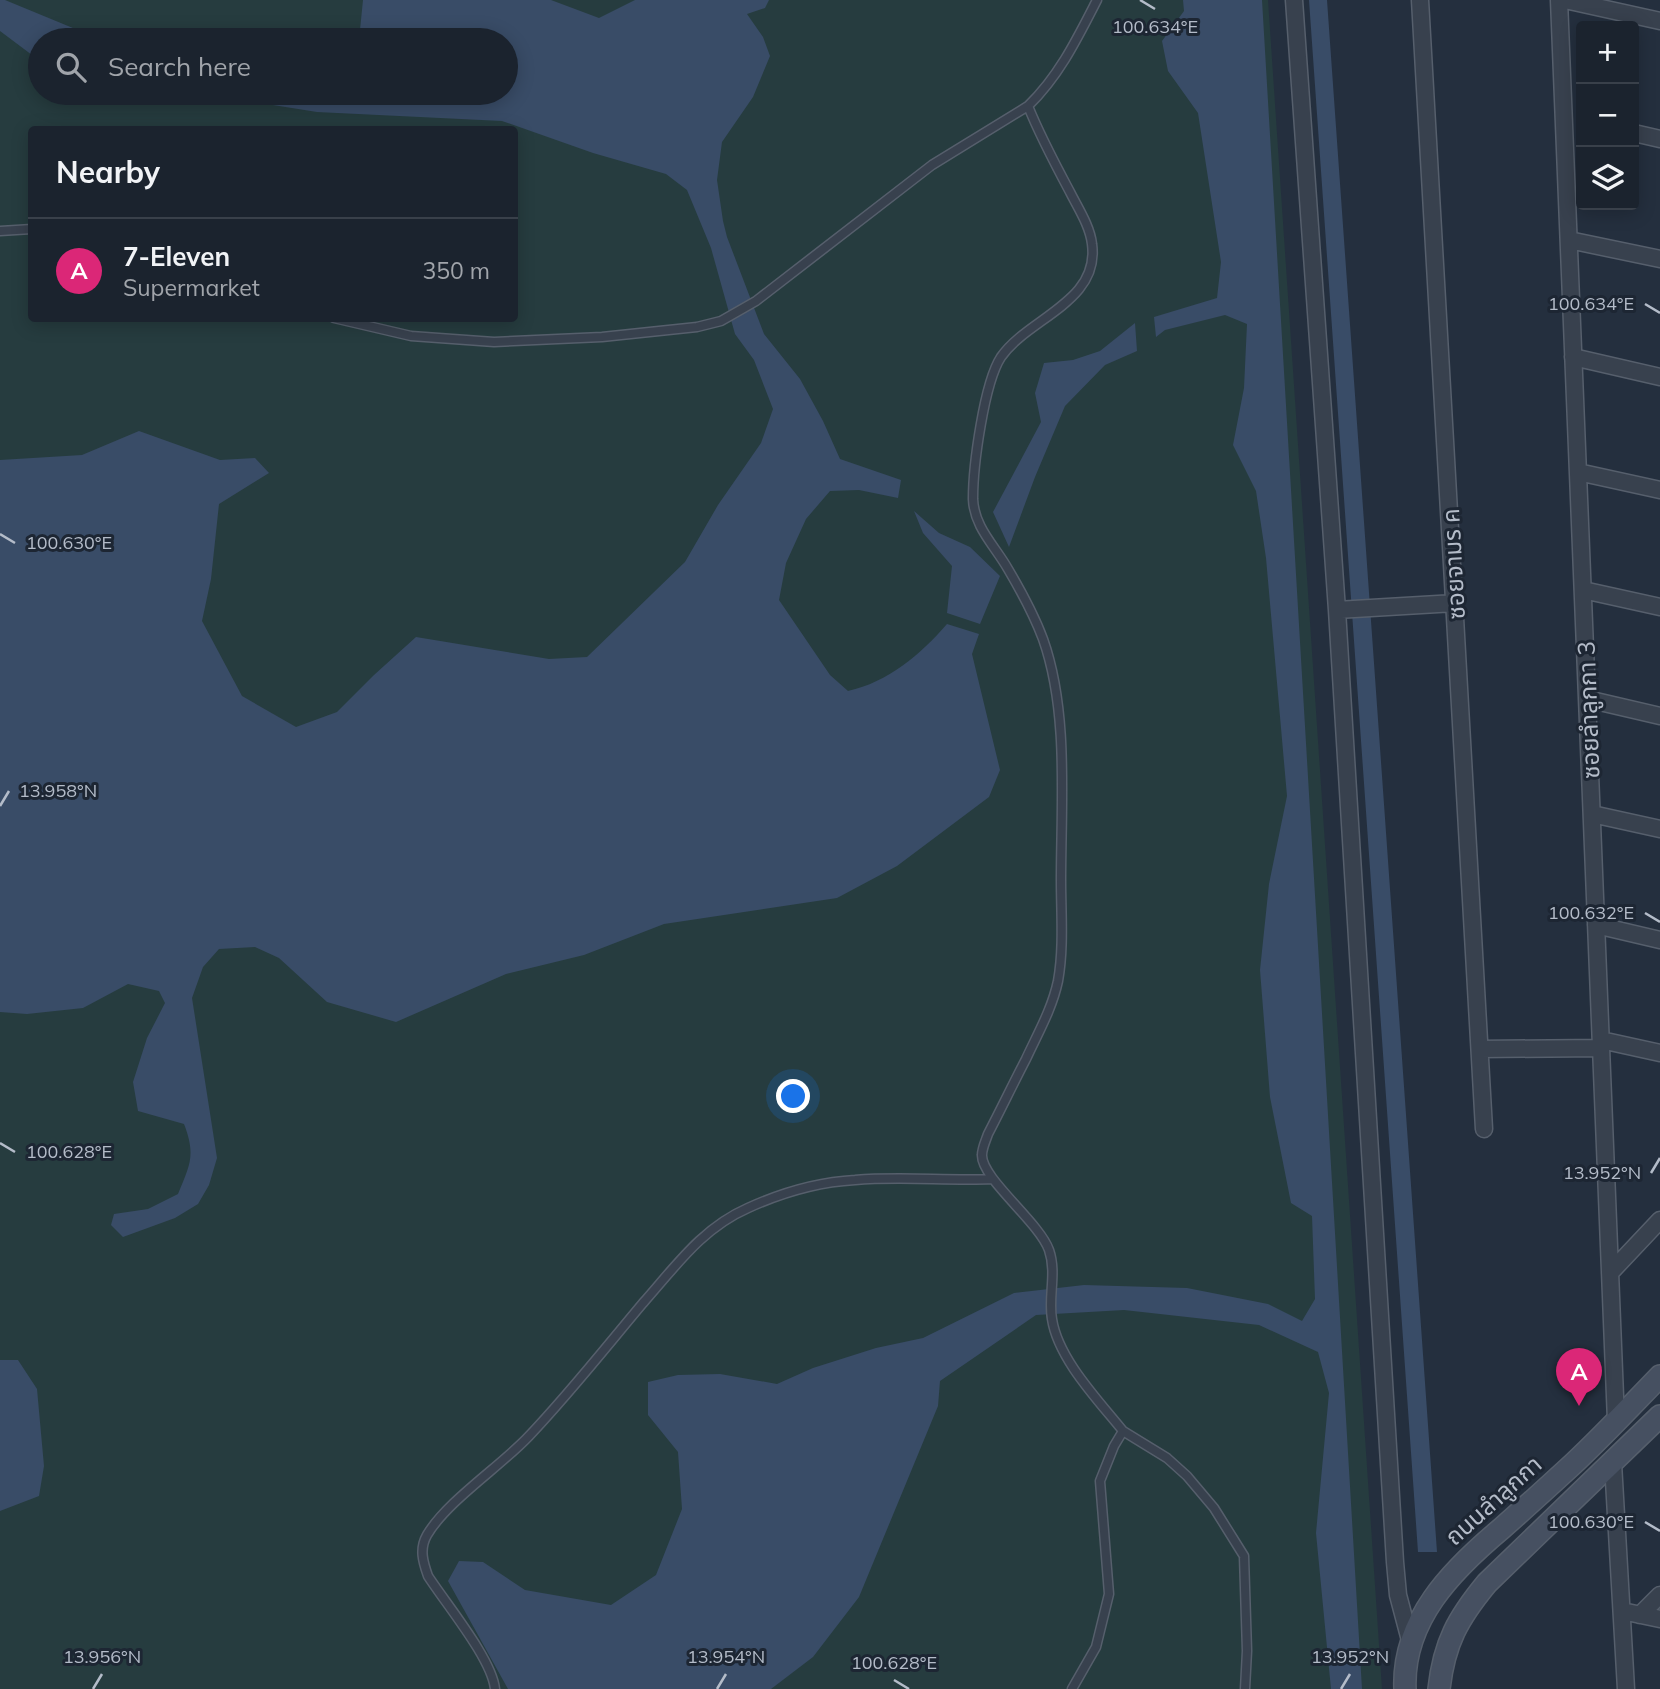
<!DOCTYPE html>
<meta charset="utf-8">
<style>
body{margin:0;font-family:Mulish,"Noto Sans Thai",sans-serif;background:#242b36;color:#f1f3f6}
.controls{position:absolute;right:21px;top:21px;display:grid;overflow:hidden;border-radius:7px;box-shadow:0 4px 18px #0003}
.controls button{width:63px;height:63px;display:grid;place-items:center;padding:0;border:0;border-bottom:2px solid #39404a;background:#1b232e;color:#f1f3f6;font:35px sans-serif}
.you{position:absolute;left:794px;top:1097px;width:24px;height:24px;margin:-18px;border:5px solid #fff;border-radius:50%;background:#1a73e8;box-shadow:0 0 0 10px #1a73e833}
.badge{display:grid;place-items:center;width:46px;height:46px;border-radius:50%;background:#db2777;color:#fff;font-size:23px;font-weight:700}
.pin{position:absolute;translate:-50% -58px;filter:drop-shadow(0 2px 4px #0008)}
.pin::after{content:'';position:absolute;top:37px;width:24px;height:21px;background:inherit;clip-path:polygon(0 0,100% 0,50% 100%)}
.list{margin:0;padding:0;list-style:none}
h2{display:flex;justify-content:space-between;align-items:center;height:91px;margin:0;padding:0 28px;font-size:30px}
h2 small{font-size:23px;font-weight:400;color:#a0a4aa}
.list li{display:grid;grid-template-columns:46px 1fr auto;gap:21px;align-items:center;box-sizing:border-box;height:105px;padding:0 28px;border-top:2px solid #39404a}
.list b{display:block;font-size:26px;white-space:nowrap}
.list p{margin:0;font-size:23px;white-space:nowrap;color:#a0a4aa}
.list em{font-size:23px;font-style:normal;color:#a0a4aa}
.icon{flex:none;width:38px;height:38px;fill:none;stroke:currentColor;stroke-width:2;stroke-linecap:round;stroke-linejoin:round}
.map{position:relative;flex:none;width:1660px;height:1689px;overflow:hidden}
.search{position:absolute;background:#1b232e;box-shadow:0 4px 18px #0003;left:28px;top:28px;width:490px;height:77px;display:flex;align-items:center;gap:18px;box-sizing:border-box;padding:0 24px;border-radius:38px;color:#a0a4aa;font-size:26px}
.panel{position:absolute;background:#1b232e;box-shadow:0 4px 18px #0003;left:28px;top:126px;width:490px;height:196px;border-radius:7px}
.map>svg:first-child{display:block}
</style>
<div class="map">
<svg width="1660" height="1689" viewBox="0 0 1660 1689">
<rect width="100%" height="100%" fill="#242f3e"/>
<path fill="#263c3f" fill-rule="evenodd" d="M0 0H1268L1382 1689H0ZM40 40H506V93H40ZM32 130H514V318H32Z"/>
<path fill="#394c67" d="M0 0H5L102 40H40V61L0 31Z
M363 0H551L599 18 635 0H769L765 8 747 14 763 37 770 56 753 97 722 142 717 180 723 221 727 237 764 334 800 379 823 421 840 459 901 480 898 498 859 490 830 491 806 519 786 563 779 600 830 675 848 691C888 682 920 655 947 624L979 634 972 654 1000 770 989 797 897 866 837 898 664 924 584 955 506 974 396 1022 327 1002 279 958 255 947 219 949 203 967 192 998 217 1158 209 1185 198 1204 175 1218 123 1237 111 1225 114 1214 148 1209 178 1194C190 1165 196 1155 184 1124L138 1111 133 1082 147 1038 165 1003 159 991 128 984 83 1008 27 1014 0 1012V460L82 455 139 431 220 460 255 458 269 473 219 504 211 579 202 621 242 696 296 727 337 712 374 675 416 637 549 659 587 657 685 562 718 505 761 443 773 409 754 360 735 334 711 248 687 190 666 174 593 153 502 121 317 112 236 99 88 96 84 93H506V40H359Z
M1183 0H1262L1362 1689H1331L1316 1533 1329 1393 1318 1352 1259 1325 1124 1310 1036 1315 940 1381 938 1406 859 1597 813 1657 771 1689H508L448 1581 459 1561 483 1562 525 1590 611 1605 656 1575 682 1509 678 1452 648 1415V1382L678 1375 720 1374 777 1384 813 1368 876 1348 923 1338 1014 1293 1084 1285 1187 1288 1268 1304 1302 1321 1315 1299 1312 1216 1291 1203 1270 1097 1260 970 1269 884 1287 796 1266 558 1256 491 1233 445 1244 388 1247 324 1225 315 1165 330 1156 337 1154 317 1217 298 1221 262 1198 113 1168 71 1162 41 1184 11Z
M1309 0H1327L1437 1552H1418Z
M1135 323 1137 351 1105 365 1065 406 1035 477 1009 547 993 512 1041 422 1035 393 1044 363 1073 360 1100 351Z
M914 511 939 533 970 547 1000 576 980 624 947 613 952 566 923 533Z
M0 1360H18L37 1389 44 1466 39 1496 0 1511Z"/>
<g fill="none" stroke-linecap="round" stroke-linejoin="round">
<g stroke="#565f6c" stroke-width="11">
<path id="service" d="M0 231 32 229
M334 318 411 336 494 342 602 337 697 327 721 321 756 301 932 165 1028 106
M1123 1431 1167 1458 1187 1476 1214 1508 1244 1556 1247 1651 1245 1689
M495 1689C492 1659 446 1604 428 1576 423 1562 419 1549 427 1535 447 1501 501 1466 529 1436 569 1394 606 1347 643 1303 675 1267 702 1228 748 1208 781 1193 819 1182 855 1180 901 1176 947 1181 993 1179
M1072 1689 1096 1647 1109 1594 1100 1481 1114 1446 1123 1431C1099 1401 1058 1359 1052 1319 1048 1297 1057 1273 1049 1250 1039 1222 981 1178 982 1155 982 1148 986 1140 988 1134 1001 1109 1013 1084 1026 1059 1038 1033 1052 1009 1058 981 1064 948 1061 912 1061 880 1061 803 1069 712 1043 639 1034 615 1021 591 1008 569 995 546 974 527 973 499 973 466 984 383 1001 357 1028 318 1100 302 1092 244 1090 226 1078 208 1070 192 1055 164 1040 136 1028 106 1059 76 1077 39 1097 0"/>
</g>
<g stroke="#565f6c" stroke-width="19">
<path id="minor" d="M1294 0 1337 610 1395 1562 1398 1595 1411 1644
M1420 0 1484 1129
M1559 0 1616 1421
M1565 0 1660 21
M1634 133 1660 139
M1569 240 1660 259
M1573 357 1660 377
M1578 472 1660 490
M1583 590 1660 607
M1337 610 1455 603
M1587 699 1660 716
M1592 814 1660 829
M1596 925 1660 940
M1601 1040 1660 1053
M1480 1049 1601 1048
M1610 1273 1660 1220
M1613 1463 1626 1689
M1622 1611 1660 1619
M1640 1615 1660 1595"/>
</g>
<g stroke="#565f6c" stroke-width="24">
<path id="secondary" d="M1405 1689C1402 1620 1452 1570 1501 1529 1525 1508 1549 1486 1573 1464 1603 1436 1631 1406 1660 1376
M1439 1689C1444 1643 1458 1618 1487 1583L1660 1416"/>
</g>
<use href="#service" stroke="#38414e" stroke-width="8"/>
<use href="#minor" stroke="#38414e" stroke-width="16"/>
<use href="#secondary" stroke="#465061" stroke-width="21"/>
</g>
<path fill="none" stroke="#b4bcc9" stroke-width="2.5" d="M1140 0 1155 9M1645 304 1660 313M0 534 15 543M0 806 9 791M1645 913 1660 922M0 1143 15 1152M1651 1173 1660 1158M1645 1522 1660 1531M894 1680 909 1689M93 1689 102 1674M717 1689 726 1674M1341 1689 1350 1674"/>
<g text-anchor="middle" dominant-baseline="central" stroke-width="6" stroke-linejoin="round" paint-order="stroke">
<g font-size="24" fill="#b4bcc9" stroke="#1d2633">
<text transform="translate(1453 564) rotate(-93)">ซอยจามร ค</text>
<text transform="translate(1588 710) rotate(-92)">ซอยลำลูกกา 3</text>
<text transform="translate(1493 1500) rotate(-42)">ถนนลำลูกกา</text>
</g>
</g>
<g font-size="18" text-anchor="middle" fill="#b4bcc9" stroke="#1d2633" stroke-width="6" stroke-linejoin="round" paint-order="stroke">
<text x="1155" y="33">100.634°E</text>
<text x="1591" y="310">100.634°E</text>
<text x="69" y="549">100.630°E</text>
<text x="58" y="797">13.958°N</text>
<text x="1591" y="919">100.632°E</text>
<text x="69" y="1158">100.628°E</text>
<text x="1602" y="1179">13.952°N</text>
<text x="1591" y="1528">100.630°E</text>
<text x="102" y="1663">13.956°N</text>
<text x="726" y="1663">13.954°N</text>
<text x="1350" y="1663">13.952°N</text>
<text x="894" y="1669">100.628°E</text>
</g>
</svg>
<div class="controls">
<button>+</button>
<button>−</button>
<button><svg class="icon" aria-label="layers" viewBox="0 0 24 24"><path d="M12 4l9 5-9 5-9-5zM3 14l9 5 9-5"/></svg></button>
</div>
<div class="you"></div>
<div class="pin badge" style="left:1579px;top:1406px">A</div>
<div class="search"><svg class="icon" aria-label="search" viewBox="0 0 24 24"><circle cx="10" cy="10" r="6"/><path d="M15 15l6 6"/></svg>Search here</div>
<section class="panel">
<h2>Nearby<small></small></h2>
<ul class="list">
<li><span class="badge">A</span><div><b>7-Eleven</b><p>Supermarket</p></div><em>350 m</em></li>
</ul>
</section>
</div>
